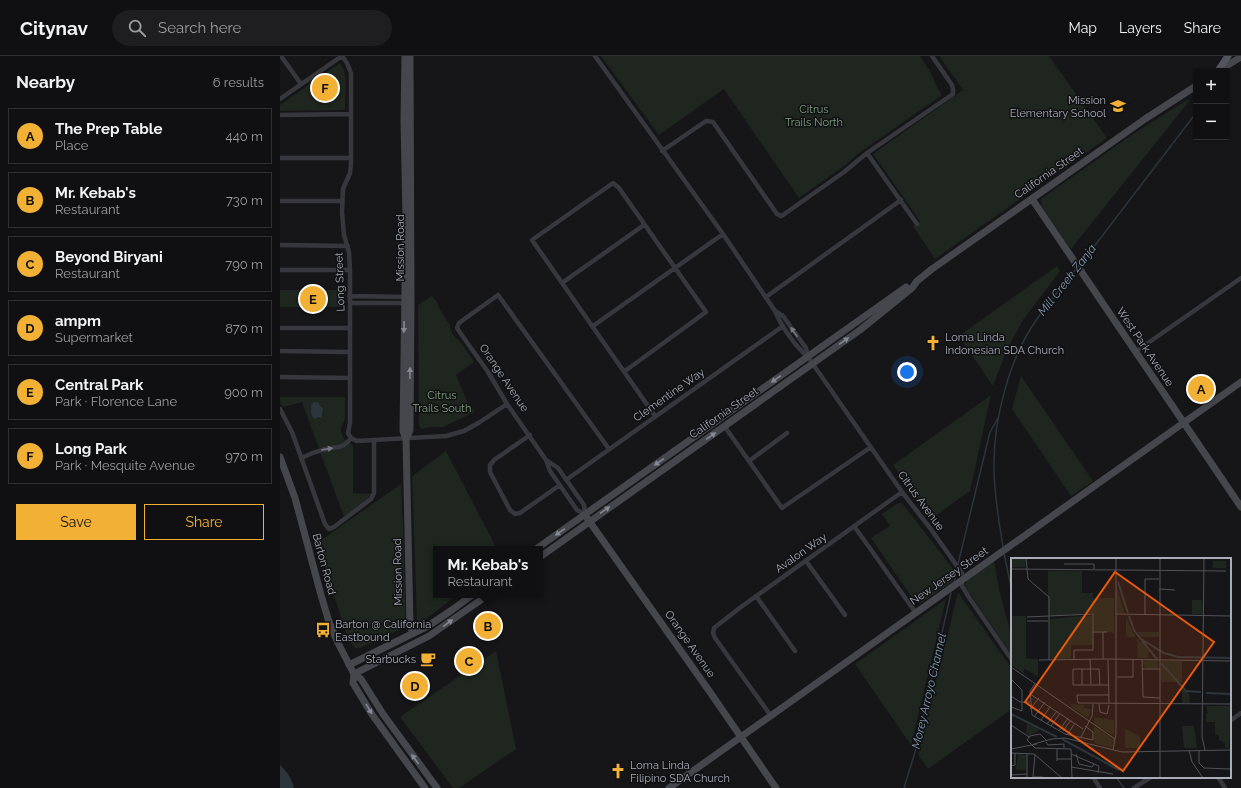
<!DOCTYPE html>
<meta charset="utf-8">
<style>
body{margin:0;font-family:Raleway,sans-serif;background:#1e1e20;color:#f1f3f6}
.controls{position:absolute;right:12px;top:12px;display:grid;overflow:hidden;border-radius:0px;box-shadow:0 1px 3px #0004}
.controls button{width:36px;height:36px;display:grid;place-items:center;padding:0;border:0;border-bottom:1px solid #303032;background:#101012;color:#f1f3f6;font:20px sans-serif}
.you{position:absolute;left:627px;top:316px;width:14px;height:14px;margin:-10px;border:3px solid #fff;border-radius:50%;background:#1a73e8;box-shadow:0 0 0 6px #1a73e833}
.badge{display:grid;place-items:center;width:26px;height:26px;border-radius:50%;background:#f2b134;color:#111;font-size:13px;font-weight:700}
.pin{position:absolute;translate:-50% -50%;border:2px solid #fff;box-shadow:0 1px 4px #0006}
.popup{position:absolute;left:153px;top:490px;width:110px;height:52px;box-sizing:border-box;display:grid;place-content:center;border-radius:0px;background:#101012;filter:drop-shadow(0 1px 3px #0005);font-size:13px;white-space:nowrap;color:#9c9d9f}
.popup b{font-size:15px;color:#f1f3f6}
.popup::after{content:'';position:absolute;left:50%;top:100%;margin-left:-8px;border:8px solid transparent;border-top-color:#101012}
.list{margin:0;padding:0;list-style:none}
h2{display:flex;justify-content:space-between;align-items:center;height:52px;margin:0;padding:0 16px;font-size:17px}
h2 small{font-size:13px;font-weight:400;color:#9c9d9f}
.list li{display:grid;grid-template-columns:26px 1fr auto;gap:12px;align-items:center;box-sizing:border-box;height:56px;margin:0 8px 8px;padding:0 8px;border:1px solid #303032;border-radius:0px}
.list b{display:block;font-size:15px;white-space:nowrap}
.list p{margin:0;font-size:13px;white-space:nowrap;color:#9c9d9f}
.list em{font-size:13px;font-style:normal;color:#9c9d9f}
.actions{display:flex;gap:8px;padding:12px 16px}
.actions a{flex:1;padding:9px 0;border:1px solid #f2b134;border-radius:0px;text-align:center;font-size:14px;color:#f2b134}
.actions .main{background:#f2b134;color:#111}
.icon{flex:none;width:22px;height:22px;fill:none;stroke:currentColor;stroke-width:2;stroke-linecap:round;stroke-linejoin:round}
.map{position:relative;flex:none;width:961px;height:732px;overflow:hidden}
header{display:flex;align-items:center;gap:24px;box-sizing:border-box;height:56px;padding:0 20px;background:#101012;border-bottom:1px solid #303032}
header strong{font-size:19px}
nav{display:flex;gap:22px;margin-inline-start:auto;font-size:14px}
.search{width:280px;height:36px;background:#1e1e20;display:flex;align-items:center;gap:10px;box-sizing:border-box;padding:0 14px;border-radius:22px;color:#9c9d9f;font-size:15px}
main{display:flex}
aside{flex:1;background:#101012}
.map>svg:first-child{display:block}
</style>
<header>
<strong>Citynav</strong>
<div class="search"><svg class="icon" aria-label="search" viewBox="0 0 24 24"><circle cx="10" cy="10" r="6"/><path d="M15 15l6 6"/></svg>Search here</div>
<nav><a>Map</a><a>Layers</a><a>Share</a></nav>
</header>
<main>
<aside>
<h2>Nearby<small>6 results</small></h2>
<ul class="list">
<li><span class="badge">A</span><div><b>The Prep Table</b><p>Place</p></div><em>440 m</em></li>
<li><span class="badge">B</span><div><b>Mr. Kebab's</b><p>Restaurant</p></div><em>730 m</em></li>
<li><span class="badge">C</span><div><b>Beyond Biryani</b><p>Restaurant</p></div><em>790 m</em></li>
<li><span class="badge">D</span><div><b>ampm</b><p>Supermarket</p></div><em>870 m</em></li>
<li><span class="badge">E</span><div><b>Central Park</b><p>Park · Florence Lane</p></div><em>900 m</em></li>
<li><span class="badge">F</span><div><b>Long Park</b><p>Park · Mesquite Avenue</p></div><em>970 m</em></li>
</ul>
<div class="actions"><a class="main">Save</a><a>Share</a></div>
</aside>
<div class="map">
<svg width="961" height="732" viewBox="0 0 961 732">
<rect width="100%" height="100%" fill="#161618"/>
<path fill="#1e261f" d="M321 0H640L651 17 658 33 662 39 579 97 564 110 519 142 444 33 379 79Z
M659 0H769L827 82 655 203 633 170 640 165 593 98 683 34Z
M60 7C69 19 65 38 65 53L62 54 0 55V49Z
M907 44H910L791 193 762 151 761 143 853 78Z
M777 210 780 215 743 264 727 293 713 330 679 280Z
M0 234H65V251H0Z
M152 240 157 246 160 254 170 269V272L173 279 182 288 194 306 176 319 187 345 195 356 163 371H150L142 373 140 372 139 370 138 249Z
M741 320 813 425 791 440 732 353Z
M711 339 690 435 651 463 613 409Z
M0 341H65C65 348 65 356 65 363 64 367 62 369 61 372 60 380 67 387 73 389V437L91 438 87 444 64 461 22 346 3 351 0 346Z
M166 395 217 493H156V539H177L142 566H139L137 564 132 420Z
M121 428 123 468 126 571 80 592H75L69 585 37 487Z
M618 447H622L674 514 672 526 641 547 635 546 591 482 610 470 602 458Z
M714 505 720 538 732 581V600L686 532C685 528 686 526 689 522Z
M678 536 732 613V653L648 713 638 699Z
M666 543 631 689 575 608Z
M216 595 236 693 179 732H173L120 661Z"/>
<path fill="#2c353c" d="M34 346H38L40 350 43 352 42 357V362L38 361 35 363C29 359 32 354 31 349Z
M0 709C8 717 11 721 14 732H0Z"/>
<g fill="none" stroke-linecap="round" stroke-linejoin="round">
<path stroke="#2c353c" stroke-width="1.5" d="M800 209 916 57
M723 491C719 465 714 439 714 413 713 365 729 302 757 263 769 246 783 230 796 213
M724 497 732 536
M678 508 710 376 718 362
M674 527 676 517
M836 721 844 732
M624 732 635 696 671 537"/>
<path stroke="#37383d" stroke-width="4.5" d="M1 0 21 28
M62 0 67 7 71 17V109L70 117 63 133 62 156 64 179 69 196 70 214V367L68 377 71 382
M315 0 443 178 495 255C501 270 516 291 528 301L622 436 650 472 682 517V530L690 543 732 604
M0 43 62 0
M0 59 71 58
M382 95 426 65 433 66 497 158 501 160 503 159 564 116 587 97 673 38V34L672 29 652 0
M587 97 637 168
M0 102H71
M0 145H62
M0 189 68 190
M0 214H70
M282 227 364 169
M69 240 127 241
M486 241 621 144
M70 247H126
M495 255 503 260 526 292 528 301
M313 270 443 178
M0 272H70
M0 295 70 296
M855 296 961 222
M345 315 426 256 339 132 333 127 252 184 375 360
M0 321 70 322
M0 353 12 376 45 468 49 473 54 471 91 443 94 437V384
M445 371 502 452 591 391
M250 379 214 404 210 409V416L230 454 235 458 240 457 280 429
M71 382 77 385 94 384 166 380 184 375 200 366 227 348
M21 402C29 398 37 395 46 393 58 390 62 394 71 382
M266 404 278 412 304 449 305 458
M469 405 507 377
M286 424 503 270
M305 458 297 454 270 415 266 404 227 348 208 316 181 278 177 272 179 267 218 239 329 393
M574 470 636 557
M526 505 565 559
M476 540 515 595
M491 660 435 582 433 577 434 572 461 551 622 436
M950 665 961 657
M813 721 820 732
M938 721 945 732
M854 732 871 721"/>
<path stroke="#45474d" stroke-width="7" d="M125 0 124 64 126 162 123 375 126 383 130 569 133 577
M938 15 961 1
M752 143 961 451
M126 383 130 374 131 247 130 0
M0 401 15 442 41 539 49 566 58 587 74 618 81 623 103 658 157 732
M307 462 432 639 496 732
M256 493 626 231
M260 501 580 274 632 232 637 225 652 213 865 63 916 30
M69 609 148 570 172 554 192 539
M74 618 149 580 208 539
M74 618 73 627 91 657 145 732
M389 732 961 326"/>
<path stroke="#53555c" stroke-width="7" d="M938 15 948 0"/>
</g>
<defs><path id="oneway-solid" d="M-6-.8H1V-3.2L6.5 0L1 3.2V.8H-6Z"/></defs>
<g fill="#858993">
<use href="#oneway-solid" transform="translate(124 271) rotate(91)"/>
<use href="#oneway-solid" transform="translate(564 285) rotate(-35)"/>
<use href="#oneway-solid" transform="translate(130 317) rotate(-90)"/>
<use href="#oneway-solid" transform="translate(496 323) rotate(145)"/>
<use href="#oneway-solid" transform="translate(431 380) rotate(-35)"/>
<use href="#oneway-solid" transform="translate(379 406) rotate(145)"/>
<use href="#oneway-solid" transform="translate(325 454) rotate(-35)"/>
<use href="#oneway-solid" transform="translate(280 476) rotate(145)"/>
<use href="#oneway-solid" transform="translate(168 567) rotate(-36)"/>
<use href="#oneway-solid" transform="translate(89 653) rotate(59)"/>
<use href="#oneway-solid" transform="translate(135 703) rotate(-126)"/>
</g>
<g fill="#757881">
<use href="#oneway-solid" transform="translate(514 276) rotate(-125)"/>
<use href="#oneway-solid" transform="translate(47 393) rotate(-9)"/>
</g>
<defs>
<g id="school-bare" transform="scale(1.2)"><path d="M0-5L7-2L0 1L-7-2ZM-4 1L0 2.5L4 1V4Q0 6-4 4Z" fill="#f2b134" stroke="#111113" stroke-width="2.5" paint-order="stroke"/></g>
<g id="church-bare" transform="scale(1.2)"><path d="M-1.2-6h2.4v3.5h3.3v2.4h-3.3V6h-2.4V-.1h-3.3v-2.4h3.3Z" fill="#f2b134" stroke="#111113" stroke-width="2.5" paint-order="stroke"/></g>
<g id="bus-bare" transform="scale(1.2)"><path d="M-5-6H5V4H4V6H2V4H-2V6H-4V4H-5ZM-3.5-4V0h7V-4ZM-3.5 1.2v1.5H-2V1.2ZM2 1.2v1.5H3.5V1.2Z" fill="#f2b134" stroke="#111113" stroke-width="2.5" paint-order="stroke"/></g>
<g id="cafe-bare" transform="scale(1.2)"><path d="M-5.5-4.5H6V0H3Q3 3.5 0 3.5H-2.5Q-5.5 3.5-5.5 0ZM3-3.2v2h1.7v-2ZM-6 4.5H4V6H-6Z" fill="#f2b134" stroke="#111113" stroke-width="2.5" paint-order="stroke"/></g>
</defs>
<g fill-rule="evenodd">
<use href="#school-bare" x="838" y="50"/>
<use href="#church-bare" x="653" y="287"/>
<use href="#bus-bare" x="43" y="574"/>
<use href="#cafe-bare" x="148" y="603"/>
<use href="#church-bare" x="338" y="715"/>
</g>
<g text-anchor="middle" dominant-baseline="central" stroke-width="3" stroke-linejoin="round" paint-order="stroke">
<g font-size="11" fill="#a8adb8" stroke="#111113" text-anchor="start">
<text x="826" y="44" text-anchor="end">Mission<tspan x="826" dy="13">Elementary School</tspan></text>
<text x="665" y="281">Loma Linda<tspan x="665" dy="13">Indonesian SDA Church</tspan></text>
<text x="55" y="568">Barton @ California<tspan x="55" dy="13">Eastbound</tspan></text>
<text x="136" y="603" text-anchor="end">Starbucks</text>
<text x="350" y="709">Loma Linda<tspan x="350" dy="13">Filipino SDA Church</tspan></text>
</g>
<g font-size="11" fill="#7fa381" stroke="#111113">
<text x="534" y="53">Citrus<tspan x="534" dy="13">Trails North</tspan></text>
<text x="162" y="339">Citrus<tspan x="162" dy="13">Trails South</tspan></text>
</g>
<g font-size="11" fill="#a8adb8" stroke="#111113">
<text transform="translate(769 117) rotate(-35)">California Street</text>
<text transform="translate(120 192) rotate(-90)">Mission Road</text>
<text transform="translate(60 226) rotate(-92)">Long Street</text>
<text transform="translate(865 291) rotate(56)">West Park Avenue</text>
<text transform="translate(224 322) rotate(56)">Orange Avenue</text>
<text transform="translate(389 339) rotate(-35)">Clementine Way</text>
<text transform="translate(444 357) rotate(-35)">California Street</text>
<text transform="translate(641 445) rotate(54)">Citrus Avenue</text>
<text transform="translate(521 497) rotate(-35)">Avalon Way</text>
<text transform="translate(44 508) rotate(75)">Barton Road</text>
<text transform="translate(118 516) rotate(-91)">Mission Road</text>
<text transform="translate(669 520) rotate(-35)">New Jersey Street</text>
<text transform="translate(410 588) rotate(55)">Orange Avenue</text>
</g>
<g font-size="12" font-style="italic" fill="#7f9bb3" stroke="#111113">
<text transform="translate(787 224) rotate(-52)">Mill Creek Zanja</text>
<text transform="translate(649 635) rotate(-77)">Morey Arroyo Channel</text>
</g>
</g>
<g transform="translate(731 502)">
<rect width="220" height="220" fill="#161618"/>
<path d="M0 0H14V9H0ZM202 3H215V10H202ZM37 13H71V35H82V40H103V75L83 73 82 55 37 58ZM105 26 114 55H106ZM181 42H191L192 56H181ZM0 58H15V100L27 101V119L13 110V116L0 107ZM71 58H81L82 87H60V100L39 101V61ZM115 59 122 74 125 79H115ZM127 74H148V79H130ZM126 80 137 92 138 100H127ZM147 102V110H134L132 106V103ZM150 103H171V124H168ZM150 105 166 124H150ZM171 130 178 135 179 145H171ZM60 146 73 147V150L80 151 77 160 60 149ZM195 148H220L218 190H214V185L208 182V177H204V164H195V156H197ZM83 159 103 162V178L83 166ZM16 165 18 166 29 172 18 178 15 176ZM83 168 103 181 101 190 83 185ZM171 168H183L186 190H173ZM114 171 129 178V190H114ZM7 196 15 197V212H5Z" fill="#1e261f"/>
<path fill="none" stroke="#2c353c" stroke-width="2" d="M107 24 117 55M118 58 123 72 130 81 153 95 167 99 220 100M131 83 146 101M150 105 175 133 190 134M195 135 220 136M0 156 46 179M51 181 108 212"/>
<path fill="none" stroke="#505258" stroke-width="1" d="M15 0 17 21 38 39V102M149 0V220M193 0 191 179 194 192M53 6H83V11M0 11 215 13M148 31 164 32M105 56 220 58M134 57V21H148M16 59 82 56V92H63V101M16 63H37M82 74H96M92 74V101M79 101 80 127M95 101 220 103M131 101 132 139 149 140M28 102 95 101M97 102 98 145M0 109 104 181M71 111V127M131 111H149M106 119H122V101M0 121 11 132M24 126 19 133 21 157 54 176 82 182V174L74 168M89 127 88 111H62V127H98M19 136 72 171M98 137H66L67 145 220 146M0 138 9 144H19M88 146 89 154 96 156 98 147M0 149 11 153V132M19 151 28 140M23 159 34 144M30 162 39 149M36 166 46 153M0 167 18 179M40 168 49 155M48 173 57 160M52 173 60 162M56 177 64 165M70 179 81 158 82 146M35 182 29 176 19 178 16 182 24 190 60 191M35 184 37 187 53 186V191M23 186 41 181 54 180 111 194 220 192M0 191 26 186M60 191 61 220M102 192 105 176V0M178 192 181 204 192 220M188 192V205L193 210 220 211M0 195 23 196 51 220M16 195V220M24 196 22 219H32M60 196 88 208 87 215M65 196 68 206 81 209 83 206M46 201H60M46 203V190M0 208 4 207V195M60 209 102 216M0 217 16 216"/>
<path fill="#e8590c" fill-opacity="0.15" stroke="#e8590c" stroke-width="2" d="M104 14 203 84 112 213 14 144Z"/>
<rect width="220" height="220" fill="none" stroke="#a8adb8" stroke-width="2"/>
</g>
</svg>
<div class="controls">
<button>+</button>
<button>−</button>
</div>
<div class="you"></div>
<div class="pin badge" style="left:921px;top:333px">A</div>
<div class="pin badge" style="left:208px;top:570px">B</div>
<div class="popup"><b>Mr. Kebab's</b>Restaurant</div>
<div class="pin badge" style="left:189px;top:605px">C</div>
<div class="pin badge" style="left:135px;top:630px">D</div>
<div class="pin badge" style="left:33px;top:243px">E</div>
<div class="pin badge" style="left:45px;top:32px">F</div>
</div>
</main>
